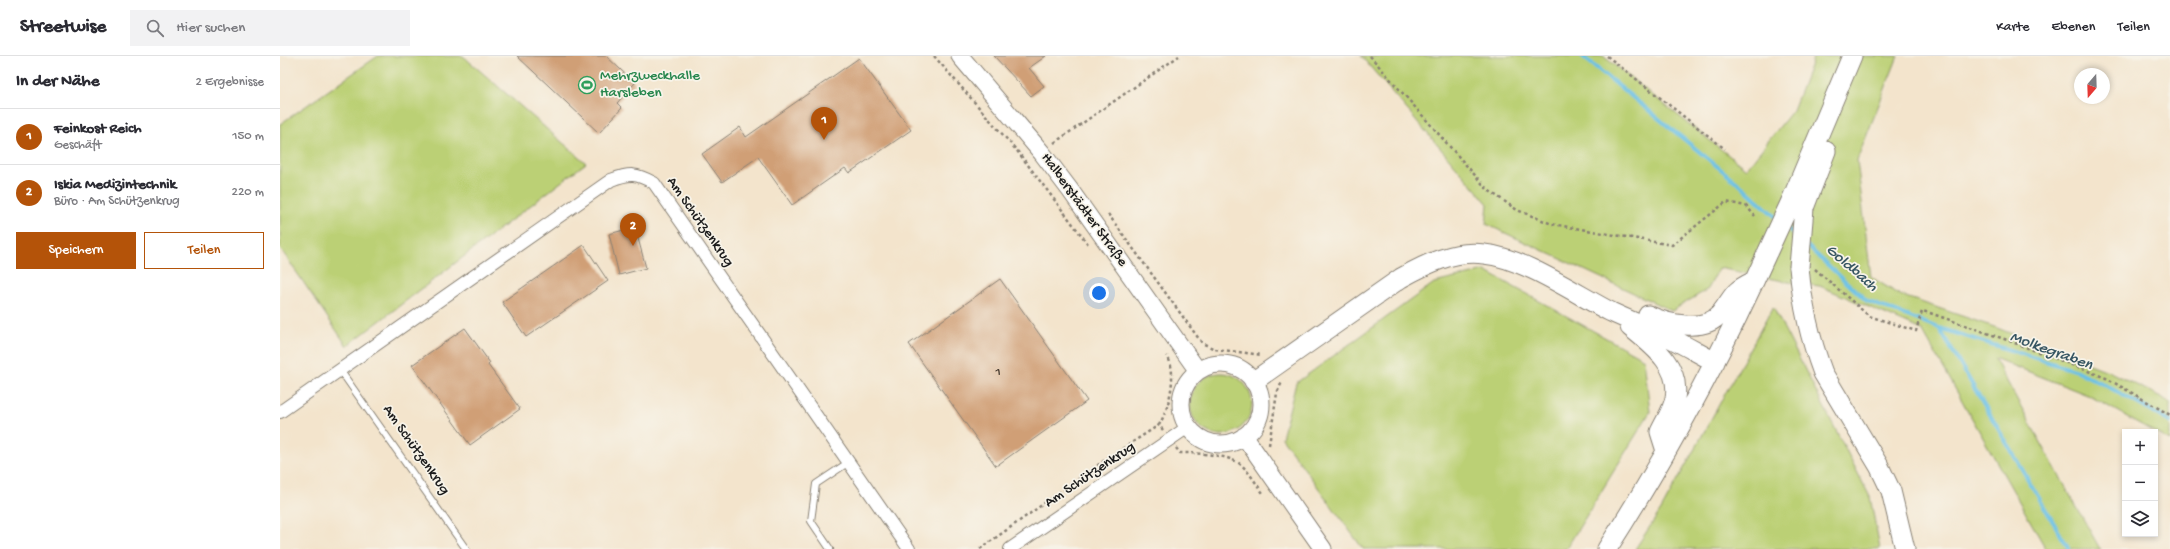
<!DOCTYPE html>
<html lang="de">
<meta charset="utf-8">
<style>
body{margin:0;font-family:"Gochi Hand",sans-serif;background:#f2f2f3;color:#2b2b33}
.controls{position:absolute;right:12px;bottom:12px;display:grid;overflow:hidden;border-radius:0px;box-shadow:0 2px 6px #0003}
.controls button{width:36px;height:36px;display:grid;place-items:center;padding:0;border:0;border-bottom:1px solid #e1e1e2;background:#fff;color:#2b2b33;font:20px sans-serif}
.compass{position:absolute;left:1794px;top:12px;width:36px;height:36px;border-radius:50%;background:#fff;box-shadow:0 2px 6px #0003;rotate:199deg}
.you{position:absolute;left:819px;top:237px;width:14px;height:14px;margin:-10px;border:3px solid #fff;border-radius:50%;background:#1a73e8;box-shadow:0 0 0 6px #1a73e833}
.badge{display:grid;place-items:center;width:26px;height:26px;border-radius:50%;background:#b45309;color:#fff;font-size:13px;font-weight:700}
.pin{position:absolute;translate:-50% -33px;filter:drop-shadow(0 1px 2px #0008)}
.pin::after{content:'';position:absolute;top:21px;width:14px;height:12px;background:inherit;clip-path:polygon(0 0,100% 0,50% 100%)}
.list{margin:0;padding:0;list-style:none}
h2{display:flex;justify-content:space-between;align-items:center;height:52px;margin:0;padding:0 16px;font-size:17px}
h2 small{font-size:13px;font-weight:400;color:#7c7c81}
.list li{display:grid;grid-template-columns:26px 1fr auto;gap:12px;align-items:center;box-sizing:border-box;height:56px;padding:0 16px;border-top:1px solid #e1e1e2}
.list b{display:block;font-size:15px;white-space:nowrap}
.list p{margin:0;font-size:13px;white-space:nowrap;color:#7c7c81}
.list em{font-size:13px;font-style:normal;color:#7c7c81}
.actions{display:flex;gap:8px;padding:12px 16px}
.actions a{flex:1;padding:9px 0;border:1px solid #b45309;border-radius:0px;text-align:center;font-size:14px;color:#b45309}
.actions .main{background:#b45309;color:#fff}
.icon{flex:none;width:22px;height:22px;fill:none;stroke:currentColor;stroke-width:2;stroke-linecap:round;stroke-linejoin:round}
.map{position:relative;flex:none;width:1890px;height:493px;overflow:hidden}
header{display:flex;align-items:center;gap:24px;box-sizing:border-box;height:56px;padding:0 20px;background:#fff;border-bottom:1px solid #e1e1e2}
header strong{font-size:19px}
nav{display:flex;gap:22px;margin-inline-start:auto;font-size:14px}
.search{width:280px;height:36px;background:#f2f2f3;display:flex;align-items:center;gap:10px;box-sizing:border-box;padding:0 14px;border-radius:0px;color:#7c7c81;font-size:15px}
main{display:flex}
aside{flex:1;background:#fff}
.map>svg:first-child{display:block}
</style>
<header>
<strong>Streetwise</strong>
<div class="search"><svg class="icon" aria-label="search" viewBox="0 0 24 24"><circle cx="10" cy="10" r="6"/><path d="M15 15l6 6"/></svg>Hier suchen</div>
<nav><a>Karte</a><a>Ebenen</a><a>Teilen</a></nav>
</header>
<main>
<aside>
<h2>In der Nähe<small>2 Ergebnisse</small></h2>
<ul class="list">
<li><span class="badge">1</span><div><b>Feinkost Reich</b><p>Geschäft</p></div><em>150 m</em></li>
<li><span class="badge">2</span><div><b>Iskia Medizintechnik</b><p>Büro · Am Schützenkrug</p></div><em>220 m</em></li>
</ul>
<div class="actions"><a class="main">Speichern</a><a>Teilen</a></div>
</aside>
<div class="map">
<svg width="1890" height="493" viewBox="0 0 1890 493">
<rect width="100%" height="100%" fill="#f7f3e8"/>
<filter id="ink" filterUnits="userSpaceOnUse"><feTurbulence type="fractalNoise" baseFrequency=".025" numOctaves="2"/><feDisplacementMap in="SourceGraphic" scale="8" xChannelSelector="R" yChannelSelector="G"/><feConvolveMatrix kernelMatrix="1 2 1 2 8 2 1 2 1" color-interpolation-filters="sRGB"/></filter>
<filter id="wash" filterUnits="userSpaceOnUse"><feTurbulence type="fractalNoise" baseFrequency=".012" numOctaves="4" result="noise"/><feDisplacementMap in="SourceGraphic" scale="16" xChannelSelector="R" yChannelSelector="G"/><feGaussianBlur stdDeviation="0.9" result="paint"/><feColorMatrix in="noise" values="0 0 0 0 0 0 0 0 0 0 0 0 0 0 0 0 0 1.4 0 .05"/><feComposite in="paint" operator="in"/></filter>
<g filter="url(#wash)">
<rect width="100%" height="100%" fill="#f3e4cc"/>
<path fill="#bbd074" stroke="#6c7648" d="M98 0H183L306 107 67 290 0 192V68Z
M1081 0H1323L1466 113 1513 54 1534 0H1618L1577 104 1591 221 1620 239 1717 272 1828 315 1883 342 1890 347V385L1810 340 1714 302 1820 493H1766L1642 274 1540 230 1508 226 1439 212 1428 233 1392 255 1206 168 1208 148Z
M1205 215 1364 303 1370 356 1286 493H1083L1002 382 1016 327 1154 227Z
M1493 251 1590 441 1600 493H1355L1381 454Z
M910 348a31 31 0 1 1 62 0a31 31 0 1 1-62 0Z"/>
<g fill="none" stroke-linecap="round" stroke-linejoin="round">
<path stroke="#6ac1e7" stroke-width="4" d="M1302 0 1465 133 1497 162
M1505 170 1516 180
M1527 190 1587 245 1659 272 1789 493
M1659 272 1797 315 1834 334 1890 366"/>
</g>
<g id="blocks">
<path fill="#d09f76" d="M237 0H326L355 27 337 47 342 52 319 77Z
M714 0H766L749 12 764 30 751 40Z
M579 2 631 74 569 117 565 112 512 149 478 101 442 126 422 98 460 71 466 81Z
M355 171 366 212 339 219 329 178Z
M304 189 328 225 246 281 222 246Z
M720 223 807 345 716 410 629 288Z
M185 272 210 307 208 309 240 353 190 389 132 309Z"/>
</g>
</g>
<g filter="url(#ink)">
<use href="#blocks" fill-opacity="0" stroke="#888074" stroke-width="1"/>
<g fill="none" stroke-linecap="round" stroke-linejoin="round">
<g stroke="#888074" stroke-width="8">
<path id="service" d="M60 314 186 493
M550 493 531 465 536 428 569 406"/>
</g>
<g stroke="#888074" stroke-width="14">
<path id="minor" d="M0 356 331 124C350 117 356 117 374 127L629 493
M730 493 908 371"/>
</g>
<g stroke="#888074" stroke-width="19">
<path id="secondary" d="M680 0 762 97 790 134 918 315
M901 348a40 40 0 1 1 80 0a40 40 0 1 1-80 0Z
M964 380 1043 493"/>
</g>
<g stroke="#888074" stroke-width="21">
<path id="primary" d="M1511 145 1572 0
M1524 152 1546 95
M1519 211C1522 247 1530 283 1543 317L1599 410 1611 435 1625 493
M1368 259C1387 268 1424 277 1440 258 1454 241 1451 236 1472 226
M1350 271C1372 289 1401 310 1395 342 1393 354 1385 365 1380 376L1386 395
M974 325 1121 222C1146 208 1174 194 1204 198 1244 202 1294 237 1331 256 1348 264 1366 271 1384 279 1401 287 1418 297 1435 306
M1327 493C1388 398 1442 298 1488 195"/>
</g>
<path stroke="#888074" stroke-width="2.5" stroke-dasharray="3 3" stroke-linecap="butt" d="M654 0 738 96 808 188
M1090 0 1208 134 1237 154 1272 168 1392 189 1446 146 1466 150 1475 160
M1327 0 1445 93
M774 87 899 0
M828 158 922 287 935 293 982 299
M1535 213 1589 260 1636 275 1642 255 1650 257 1727 284 1826 322 1890 359
M883 374 879 369C889 353 898 316 887 300
M989 389 997 337 1002 326
M896 392 900 397C915 397 947 398 960 408 969 415 976 428 983 437
M700 493 825 404 879 369"/>
<use href="#service" stroke="#fff" stroke-width="6"/>
<use href="#minor" stroke="#fff" stroke-width="12"/>
<use href="#secondary" stroke="#fff" stroke-width="17"/>
<use href="#primary" stroke="#fff" stroke-width="19"/>
<g stroke="#888074" stroke-width="21" stroke-linecap="butt">
<path id="primary-bridge" d="M1488 195 1511 145
M1519 211 1524 152"/>
</g>
<use href="#primary-bridge" stroke="#fff" stroke-width="19"/>
</g>
</g>
<defs>
<g id="stadium-ring" transform="scale(0.9)"><circle r="9.5" fill="#f7f3e8" stroke="#2e9e5b" stroke-width="1.5"/><path d="M0-5a6.5 5 0 1 0 0 10a6.5 5 0 1 0 0-10ZM-3.5-1.8h7v3.6h-7Z" fill="#2e9e5b"/></g>
</defs>
<g fill-rule="evenodd">
<use href="#stadium-ring" x="307" y="29"/>
</g>
<g text-anchor="middle" dominant-baseline="central" stroke-width="3.5" stroke-linejoin="round" paint-order="stroke">
<g font-size="13" fill="#493d32">
<text x="718" y="316">1</text>
</g>
<g font-size="15" fill="#27864d" stroke="#f7f3e8" text-anchor="start">
<text x="320" y="20">Mehrzweckhalle<tspan x="320" dy="17">Harsleben</tspan></text>
</g>
<g font-size="15" fill="#1c1c1c" stroke="#f7f3e8">
<text transform="translate(804 154) rotate(54)">Halberstädter Straße</text>
<text transform="translate(420 166) rotate(55)">Am Schützenkrug</text>
<text transform="translate(136 394) rotate(55)">Am Schützenkrug</text>
<text transform="translate(810 419) rotate(-34)">Am Schützenkrug</text>
</g>
<g font-size="16" font-style="italic" fill="#375663" stroke="#f7f3e8">
<text transform="translate(1571 213) rotate(41)">Goldbach</text>
<text transform="translate(1771 296) rotate(20)">Molkegraben</text>
</g>
</g>
</svg>
<div class="controls">
<button>+</button>
<button>−</button>
<button><svg class="icon" aria-label="layers" viewBox="0 0 24 24"><path d="M12 4l9 5-9 5-9-5zM3 14l9 5 9-5"/></svg></button>
</div>
<svg class="compass" viewBox="-18 -18 36 36"><path d="M0-13l5 13h-10z" fill="#e53935"/><path d="M0 13l5-13h-10z" fill="#7c7c81"/></svg>
<div class="you"></div>
<div class="pin badge" style="left:544px;top:84px">1</div>
<div class="pin badge" style="left:353px;top:190px">2</div>
</div>
</main>
